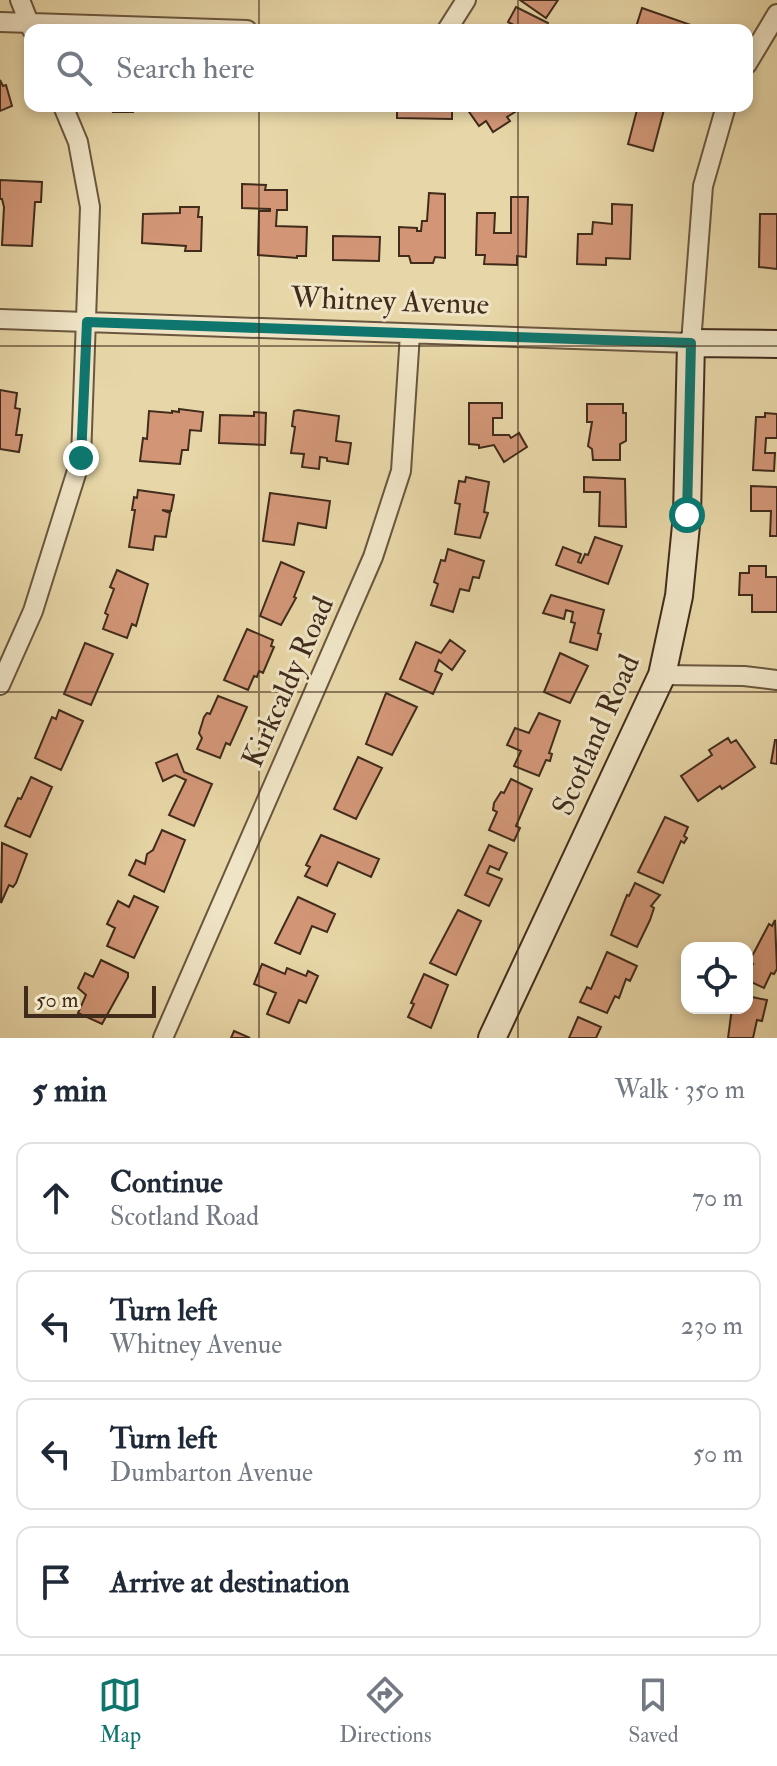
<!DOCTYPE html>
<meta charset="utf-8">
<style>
body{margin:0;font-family:"IM FELL Double Pica",serif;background:#f2f2f3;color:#1f2937}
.controls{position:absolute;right:24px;bottom:24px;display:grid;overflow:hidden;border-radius:16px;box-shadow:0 4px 12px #0003}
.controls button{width:72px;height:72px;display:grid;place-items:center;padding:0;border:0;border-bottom:2px solid #e0e1e3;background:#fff;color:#1f2937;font:40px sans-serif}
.scale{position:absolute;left:24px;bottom:20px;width:132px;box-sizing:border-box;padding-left:8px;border:4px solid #412b1b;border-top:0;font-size:22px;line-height:28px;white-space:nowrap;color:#412b1b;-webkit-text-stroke:6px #efe4c6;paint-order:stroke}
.stop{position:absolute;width:24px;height:24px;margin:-18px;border:6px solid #0f766e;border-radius:50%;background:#fff}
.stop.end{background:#0f766e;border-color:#fff;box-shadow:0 2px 8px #0008}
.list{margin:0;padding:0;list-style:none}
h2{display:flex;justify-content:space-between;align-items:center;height:104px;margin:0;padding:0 32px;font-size:34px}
h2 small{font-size:26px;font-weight:400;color:#747a83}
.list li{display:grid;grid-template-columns:52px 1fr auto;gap:24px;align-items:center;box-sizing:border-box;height:112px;margin:0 16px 16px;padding:0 16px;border:2px solid #e0e1e3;border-radius:16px}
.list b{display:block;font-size:30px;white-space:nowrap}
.list p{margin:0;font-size:26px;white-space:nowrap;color:#747a83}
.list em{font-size:26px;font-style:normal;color:#747a83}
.icon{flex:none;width:44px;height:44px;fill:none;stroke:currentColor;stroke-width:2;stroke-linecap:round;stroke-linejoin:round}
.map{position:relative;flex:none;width:777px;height:1038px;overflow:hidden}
.search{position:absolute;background:#fff;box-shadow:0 4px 12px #0003;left:24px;right:24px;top:24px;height:88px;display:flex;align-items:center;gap:20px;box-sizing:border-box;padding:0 28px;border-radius:16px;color:#747a83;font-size:30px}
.sheet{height:616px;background:#fff}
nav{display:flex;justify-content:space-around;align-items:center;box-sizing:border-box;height:112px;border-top:2px solid #e0e1e3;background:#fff;font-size:22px;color:#747a83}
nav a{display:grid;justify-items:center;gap:4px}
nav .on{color:#0f766e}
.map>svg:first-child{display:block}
</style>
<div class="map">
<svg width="777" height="1038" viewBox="0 0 777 1038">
<rect width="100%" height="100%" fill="#e7d6a7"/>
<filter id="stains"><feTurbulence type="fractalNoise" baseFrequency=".0025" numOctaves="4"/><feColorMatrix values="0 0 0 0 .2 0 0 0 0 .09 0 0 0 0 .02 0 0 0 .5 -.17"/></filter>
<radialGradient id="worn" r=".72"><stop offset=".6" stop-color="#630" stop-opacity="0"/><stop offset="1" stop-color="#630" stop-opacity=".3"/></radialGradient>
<path fill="#d29677" stroke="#412b1b" stroke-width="2" d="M520 0H558L546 18Z
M516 7 548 23 544 30H523L508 22Z
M642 8 691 25 689 30 655 28 654 30H645L636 27Z
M0 80 3 86 6 85 12 106 0 111Z
M114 106H133V112H113Z
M397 106H452V119L397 118Z
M465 106H511L515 112 507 117 510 121 493 132 486 121 479 126Z
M638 106H665L653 151 628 144Z
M0 180 42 182 41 202H35L32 246 2 245 4 207 2 199H0Z
M242 184 266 185 265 190H287V210H277L276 226 307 227 306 256H297V258L258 255 259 211H270V209L242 208Z
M429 193 445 194V258L435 257 433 263H411L409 256H399V227L417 228V231H421L422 221H427Z
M511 197H528L526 257 517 256V265L484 264 485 255H476L477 213H495L494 233H511Z
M612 204 632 205 630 259 606 258V265L577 264 578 234H592L593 222 612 224Z
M180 207H199L198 217H202L201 251H185L186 246 142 243 143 214 180 213Z
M760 214H777V269L759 267Z
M333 236 380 237 379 261 333 260Z
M0 390 17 393 15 408 20 409 16 435H22L19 452 0 449Z
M469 403H502V418H493V435H509L511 438 519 433 527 447 504 462 494 445 479 448V445L469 444Z
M587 404H623V413H626V441L620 444V460H593L592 449 588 446 592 422H587Z
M179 409 203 412 201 431 190 430 188 450H182L180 464 140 461 143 438 147 439 149 411 172 413V411L179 412Z
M298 410 339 416 336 441 351 443 348 464 327 461V458L320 457 319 469 302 467 304 454 291 453 295 427 292 426 294 411Z
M254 412 266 413 265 445 219 443 220 415 254 416Z
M765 413 777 414V438H766L765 453H775L774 471 753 470 756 417H765Z
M466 477 489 482 484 512 488 513 480 538 455 534 460 504 455 503 459 481 465 482Z
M584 477 625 479 626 527 599 526 600 492H584Z
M751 486 777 487V536H770L771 511H751Z
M138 490 174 495 171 511 162 510 170 513 166 537 155 536 153 550 129 547 135 510H132L134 497 137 498Z
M270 493 330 501 326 528 298 523 294 545 263 541Z
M595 537 622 546 608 584 556 565 563 547 581 554 578 562 581 563 585 554 588 555Z
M448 549 484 561 479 578 473 577 469 591 460 589 453 612 431 605 438 584 434 582 441 560 445 561Z
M281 562 304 572 294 597 296 598 281 625 260 616Z
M749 566H766V577H777V612H752V595H739L740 573H749Z
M117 570 148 584 136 626 132 624 127 638 103 629 108 615 105 613 114 589 110 587Z
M551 595 604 610 598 633 601 634 597 650 570 642 575 623 571 622 573 612 566 610 564 619 543 613Z
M247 629 273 640 271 646 274 647 263 673 259 671 257 677 254 676 248 690 224 680Z
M450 640 465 651 452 670 439 660 435 671 442 674 433 694 400 679 416 642 441 653Z
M85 643 113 654 91 705 64 694Z
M560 653 588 666 570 703 544 692Z
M386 693 417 707 392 755 366 744Z
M218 696 247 707 230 745 226 743 220 758 197 749 202 738 199 733 204 717 207 713 210 714Z
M59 710 83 721 61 770 35 758 52 717 56 719Z
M539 713 560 721 549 753 552 754 550 761 546 760 539 776 514 766 521 751 507 745 515 728 529 733Z
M728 738 731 743 736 740 755 767 722 789 720 786 698 801 681 776 712 755 709 750Z
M775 740H777V764L771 763Z
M177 754 184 772 212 784 194 826 169 815 186 780 175 775 163 781 156 763Z
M358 757 382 768 356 819 334 809Z
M31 777 52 787 30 837 5 826 18 798 21 799Z
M511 779 532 789 516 826 520 828 514 841 489 830 497 812 493 810 494 803 501 792 504 793Z
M665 817 688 827 684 836 687 838 684 843 681 841 663 883 638 872Z
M162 830 185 840 164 892 129 875 136 860 145 864 147 854 153 850Z
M321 835 379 859 371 877 338 862 327 886 305 876 310 867 306 865Z
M2 843 27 854 16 883 13 887 9 885 1 903Z
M489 845 507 853 499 870 490 866 487 873 502 879 489 906 465 895Z
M635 883 660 895 651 906 654 908 650 920 637 947 611 935 627 895 629 896Z
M134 896 158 907 134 958 107 946 115 928 107 924 118 901 129 907Z
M298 897 335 914 327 932 312 926 300 954 275 943Z
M458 910 481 921 456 975 430 963Z
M775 920 777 969 774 974 771 973 764 988 747 980V974L753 964 749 962 769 924 772 926Z
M607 952 637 966 630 981 626 979 619 998 615 996 607 1013 580 1002 587 987 591 989Z
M101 960 128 973V977L102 1024 78 1013 86 995 78 988 85 973 93 977Z
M262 964 285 974 287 968 306 976 308 971 318 976 306 1003 299 1000 289 1023 267 1014 276 993 254 984Z
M424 974 448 985 431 1028 408 1017 414 1004 411 1003Z
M747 996 767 1000 762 1021 757 1020 753 1038H728L732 1008H747Z
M578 1017 601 1027 596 1038H569Z
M234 1031 250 1038H231Z"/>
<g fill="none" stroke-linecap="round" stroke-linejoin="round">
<g stroke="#6a563e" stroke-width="22">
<path id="street" d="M20 0 32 30
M0 22 247 30
M447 30 466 0
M747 64 777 14
M0 319 691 343 703 186 726 106
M662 675 744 676 777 680
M0 685 33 611 81 458 90 207 78 142 63 106
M163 1038 373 557 401 471 410 334"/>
</g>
<g stroke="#412b1b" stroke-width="30">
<path id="secondary" d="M492 1038 662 675 679 596 687 515 691 343 777 344"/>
</g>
<use href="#street" stroke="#efe4c6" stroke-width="18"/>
<use href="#secondary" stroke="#efe4c6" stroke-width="26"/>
</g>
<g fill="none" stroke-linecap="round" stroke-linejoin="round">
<path stroke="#0f766e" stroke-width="10" d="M81 458 87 322 691 343 687 515"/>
</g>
<path fill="none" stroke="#412b1b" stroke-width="2" stroke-opacity="0.55" d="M259 0V30M518 0V30M259 106V1038M518 106V1038M0 346H777M0 692H777"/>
<g text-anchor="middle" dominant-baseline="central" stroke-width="6" stroke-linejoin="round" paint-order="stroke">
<g font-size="30" fill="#412b1b" stroke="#efe4c6">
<text transform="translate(390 301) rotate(2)">Whitney Avenue</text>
<text transform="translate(288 682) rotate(-66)">Kirkcaldy Road</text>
<text transform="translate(596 735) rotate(-66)">Scotland Road</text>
</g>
</g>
<rect width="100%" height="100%" filter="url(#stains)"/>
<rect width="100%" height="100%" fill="url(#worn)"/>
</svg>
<div class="controls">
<button><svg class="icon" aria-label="locate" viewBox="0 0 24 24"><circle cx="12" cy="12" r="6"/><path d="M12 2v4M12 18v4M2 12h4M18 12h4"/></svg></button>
</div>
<div class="scale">50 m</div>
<div class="stop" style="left:687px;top:515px"></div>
<div class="stop end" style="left:81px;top:458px"></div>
<div class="search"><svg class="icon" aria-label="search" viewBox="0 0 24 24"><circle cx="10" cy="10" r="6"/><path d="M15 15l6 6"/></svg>Search here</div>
</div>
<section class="sheet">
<h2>5 min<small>Walk · 350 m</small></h2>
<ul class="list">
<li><svg class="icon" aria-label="ahead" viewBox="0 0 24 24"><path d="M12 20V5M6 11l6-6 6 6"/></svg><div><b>Continue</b><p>Scotland Road</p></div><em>70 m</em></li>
<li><svg class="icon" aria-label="left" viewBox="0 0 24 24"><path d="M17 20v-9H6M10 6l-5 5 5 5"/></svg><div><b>Turn left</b><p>Whitney Avenue</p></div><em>230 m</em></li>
<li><svg class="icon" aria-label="left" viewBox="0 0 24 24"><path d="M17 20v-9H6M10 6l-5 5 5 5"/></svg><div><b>Turn left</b><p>Dumbarton Avenue</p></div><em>50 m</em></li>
<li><svg class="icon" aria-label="arrive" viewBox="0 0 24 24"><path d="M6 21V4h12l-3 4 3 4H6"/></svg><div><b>Arrive at destination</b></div></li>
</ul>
</section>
<nav>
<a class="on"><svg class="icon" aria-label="map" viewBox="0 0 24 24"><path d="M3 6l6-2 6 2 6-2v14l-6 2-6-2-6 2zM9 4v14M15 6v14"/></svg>Map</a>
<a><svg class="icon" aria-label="directions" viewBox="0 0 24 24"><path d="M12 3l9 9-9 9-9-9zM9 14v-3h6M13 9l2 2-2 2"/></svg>Directions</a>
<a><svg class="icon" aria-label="saved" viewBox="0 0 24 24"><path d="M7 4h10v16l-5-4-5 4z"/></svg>Saved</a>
</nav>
